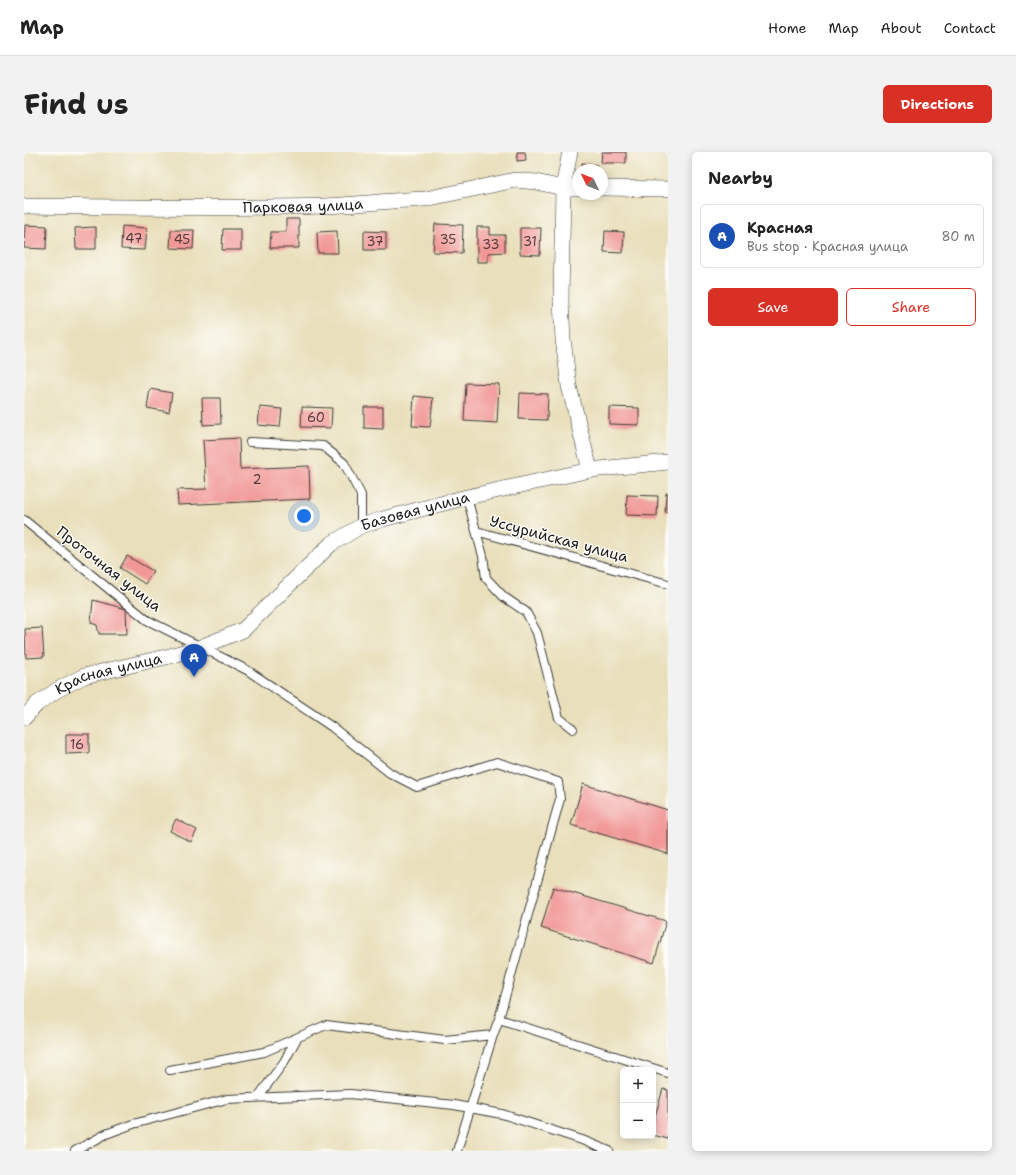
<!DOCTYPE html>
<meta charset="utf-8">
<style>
body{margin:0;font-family:"Shantell Sans",sans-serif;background:#f2f2f2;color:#222}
.controls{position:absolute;right:12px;bottom:12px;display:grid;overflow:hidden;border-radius:6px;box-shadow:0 2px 10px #0003}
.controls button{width:36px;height:36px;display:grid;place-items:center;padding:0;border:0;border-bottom:1px solid #e0e0e0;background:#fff;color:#222;font:20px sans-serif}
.compass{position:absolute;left:548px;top:12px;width:36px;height:36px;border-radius:50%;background:#fff;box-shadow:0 2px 10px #0003;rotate:313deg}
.you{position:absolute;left:280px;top:364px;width:14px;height:14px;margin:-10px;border:3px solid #fff;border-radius:50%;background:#1a73e8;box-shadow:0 0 0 6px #1a73e833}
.badge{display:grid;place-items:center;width:26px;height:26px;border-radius:50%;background:#d93025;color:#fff;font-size:13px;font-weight:700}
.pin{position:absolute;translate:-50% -33px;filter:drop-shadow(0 1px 2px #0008)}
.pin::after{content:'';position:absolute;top:21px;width:14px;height:12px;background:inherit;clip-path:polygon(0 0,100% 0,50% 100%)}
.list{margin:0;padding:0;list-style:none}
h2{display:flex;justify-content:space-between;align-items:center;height:52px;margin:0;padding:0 16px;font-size:17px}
h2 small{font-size:13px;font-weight:400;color:#767676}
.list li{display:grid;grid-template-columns:26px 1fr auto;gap:12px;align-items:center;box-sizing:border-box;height:64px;margin:0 8px 8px;padding:0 8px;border:1px solid #e0e0e0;border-radius:6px}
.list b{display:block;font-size:15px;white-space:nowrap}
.list p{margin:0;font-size:13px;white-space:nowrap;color:#767676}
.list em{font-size:13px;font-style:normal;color:#767676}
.actions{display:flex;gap:8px;padding:12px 16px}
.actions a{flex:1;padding:9px 0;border:1px solid #d93025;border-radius:6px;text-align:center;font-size:14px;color:#d93025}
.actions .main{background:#d93025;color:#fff}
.map{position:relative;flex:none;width:644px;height:999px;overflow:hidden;border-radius:6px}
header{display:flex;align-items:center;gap:24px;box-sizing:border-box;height:56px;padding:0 20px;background:#fff;border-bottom:1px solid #e0e0e0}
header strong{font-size:19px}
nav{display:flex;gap:22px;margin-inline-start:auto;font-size:14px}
.intro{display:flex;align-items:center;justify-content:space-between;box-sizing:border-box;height:96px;padding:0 24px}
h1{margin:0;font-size:28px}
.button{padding:10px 18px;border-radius:6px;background:#d93025;color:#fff;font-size:14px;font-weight:700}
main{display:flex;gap:24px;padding:0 24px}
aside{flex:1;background:#fff;border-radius:6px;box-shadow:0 2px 10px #0003}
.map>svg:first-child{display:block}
</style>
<header>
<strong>Map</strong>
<nav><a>Home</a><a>Map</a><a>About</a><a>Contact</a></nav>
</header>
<div class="intro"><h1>Find us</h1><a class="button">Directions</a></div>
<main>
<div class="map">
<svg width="644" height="999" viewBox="0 0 644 999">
<rect width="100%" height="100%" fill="#fdfcf7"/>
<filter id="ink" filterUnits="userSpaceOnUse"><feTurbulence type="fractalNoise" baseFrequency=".025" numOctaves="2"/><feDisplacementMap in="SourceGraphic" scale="8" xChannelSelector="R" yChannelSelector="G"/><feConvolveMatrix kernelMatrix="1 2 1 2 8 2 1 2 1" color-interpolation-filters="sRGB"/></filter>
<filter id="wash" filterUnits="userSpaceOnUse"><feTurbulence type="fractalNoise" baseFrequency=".012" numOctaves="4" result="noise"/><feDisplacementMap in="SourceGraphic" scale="16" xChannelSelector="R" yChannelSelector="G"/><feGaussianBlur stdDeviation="0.9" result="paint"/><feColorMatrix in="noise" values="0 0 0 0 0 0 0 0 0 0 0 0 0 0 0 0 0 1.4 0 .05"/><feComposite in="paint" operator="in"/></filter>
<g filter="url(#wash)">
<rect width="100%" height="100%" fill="#e9dfbb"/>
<g id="blocks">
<path fill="#f19897" d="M493 0H501L502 8 493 9Z
M578 0H602V11H577Z
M558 11 573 13 572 18H557Z
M262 67H275V96H246L247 80H262Z
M411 72 439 73 438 101 409 100Z
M1 73 23 74 22 97 0 96Z
M98 74 123 76 121 98 97 97Z
M72 75V97H52L51 76Z
M453 75H466V83H481V100L464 101V110H453Z
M496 76H517L516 103 496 102Z
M199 77H217V98H198Z
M147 78H170L169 97 146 96Z
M313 79 314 101H294L293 80Z
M340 79 362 80V98H340Z
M581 79 600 80 599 101 580 100Z
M442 231 475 232 473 271 440 269Z
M126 237 148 241 145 260 123 256Z
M496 241 524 242 523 268 495 267Z
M390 244 409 246 406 275 388 274Z
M178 246H196L197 272 179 273Z
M236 255 258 257 256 275 234 273Z
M278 255 308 256 307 276 277 275Z
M340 255H359V277L340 276Z
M585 255 615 256V273L585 272Z
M215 286 216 317 285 314 286 347 154 353 153 338 182 337 179 288Z
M642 341H644V360H641Z
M603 343 634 344 633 364 602 363Z
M103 404 129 419 121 432 96 416Z
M69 448 102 457 103 482H75L73 473 67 471Z
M18 476 20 505 2 506 1 477Z
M42 582H65V601L42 602Z
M559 632 644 658V702L547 673Z
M152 667 173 678 167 690 146 679Z
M529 735 642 769 630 811 517 776Z
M639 937 644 938V987L629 983V971Z"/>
</g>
</g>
<g filter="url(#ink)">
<use href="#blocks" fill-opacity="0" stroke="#3b3934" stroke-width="1"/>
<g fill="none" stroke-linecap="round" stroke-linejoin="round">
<g stroke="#3b3934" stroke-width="10">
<path id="lane" d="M226 290 299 294 320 311 337 343V374
M443 345 452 379 644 432
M0 368 123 468 223 518 308 575 366 621 393 635 473 610 534 630 536 647 475 867 644 921
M452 379 459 404 462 426 480 445 502 460 513 481 535 566 549 577
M146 918 240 900 302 873 421 888 469 883 475 867
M234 945 260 910 273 886
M51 999 82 982 109 972 203 947 326 942 430 953 478 962 558 988 585 999
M433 999 469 883"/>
</g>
<g stroke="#3b3934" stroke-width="16">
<g id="street">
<path d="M546 0 539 36 537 149 539 187 545 234 566 318"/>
<path d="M578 36 644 37"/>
<path id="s1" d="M0 54C100 55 201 57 301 54 334 53 367 48 401 47L491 28 512 30 539 36H554"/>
<path id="s2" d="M0 566 13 552 33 538 60 524 146 504 177 495 219 478 307 392 337 374 359 367 443 345 566 318 644 310"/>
</g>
</g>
<use href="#lane" stroke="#fff" stroke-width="8"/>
<use href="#street" stroke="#fff" stroke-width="15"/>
</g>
</g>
<g text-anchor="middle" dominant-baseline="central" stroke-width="3" stroke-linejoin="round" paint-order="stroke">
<g font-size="13" fill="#513b3b">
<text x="110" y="86">47</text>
<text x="158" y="87">45</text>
<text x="424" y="87">35</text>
<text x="351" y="89">37</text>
<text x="506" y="89">31</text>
<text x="467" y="92">33</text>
<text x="292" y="265">60</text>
<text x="233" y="327">2</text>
<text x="53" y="592">16</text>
</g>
<g font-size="15" fill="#1c1c1c" stroke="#fdfcf7">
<text stroke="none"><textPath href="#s1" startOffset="279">Парковая улица</textPath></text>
<text stroke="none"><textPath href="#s2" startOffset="454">Базовая улица</textPath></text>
<text transform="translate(535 387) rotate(15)">Уссурийская улица</text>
<text transform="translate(85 417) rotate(38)">Проточная улица</text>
<text stroke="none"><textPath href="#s2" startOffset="98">Красная улица</textPath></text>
</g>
</g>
</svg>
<div class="controls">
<button>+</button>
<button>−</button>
</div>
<svg class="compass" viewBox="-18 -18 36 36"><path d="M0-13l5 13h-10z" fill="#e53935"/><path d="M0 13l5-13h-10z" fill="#767676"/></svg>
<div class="you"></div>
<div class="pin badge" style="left:170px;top:525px;background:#1a4fb4">A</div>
</div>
<aside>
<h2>Nearby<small></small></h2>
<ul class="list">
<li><span class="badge" style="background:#1a4fb4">A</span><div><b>Красная</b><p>Bus stop · Красная улица</p></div><em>80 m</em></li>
</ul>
<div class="actions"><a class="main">Save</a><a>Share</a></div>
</aside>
</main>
